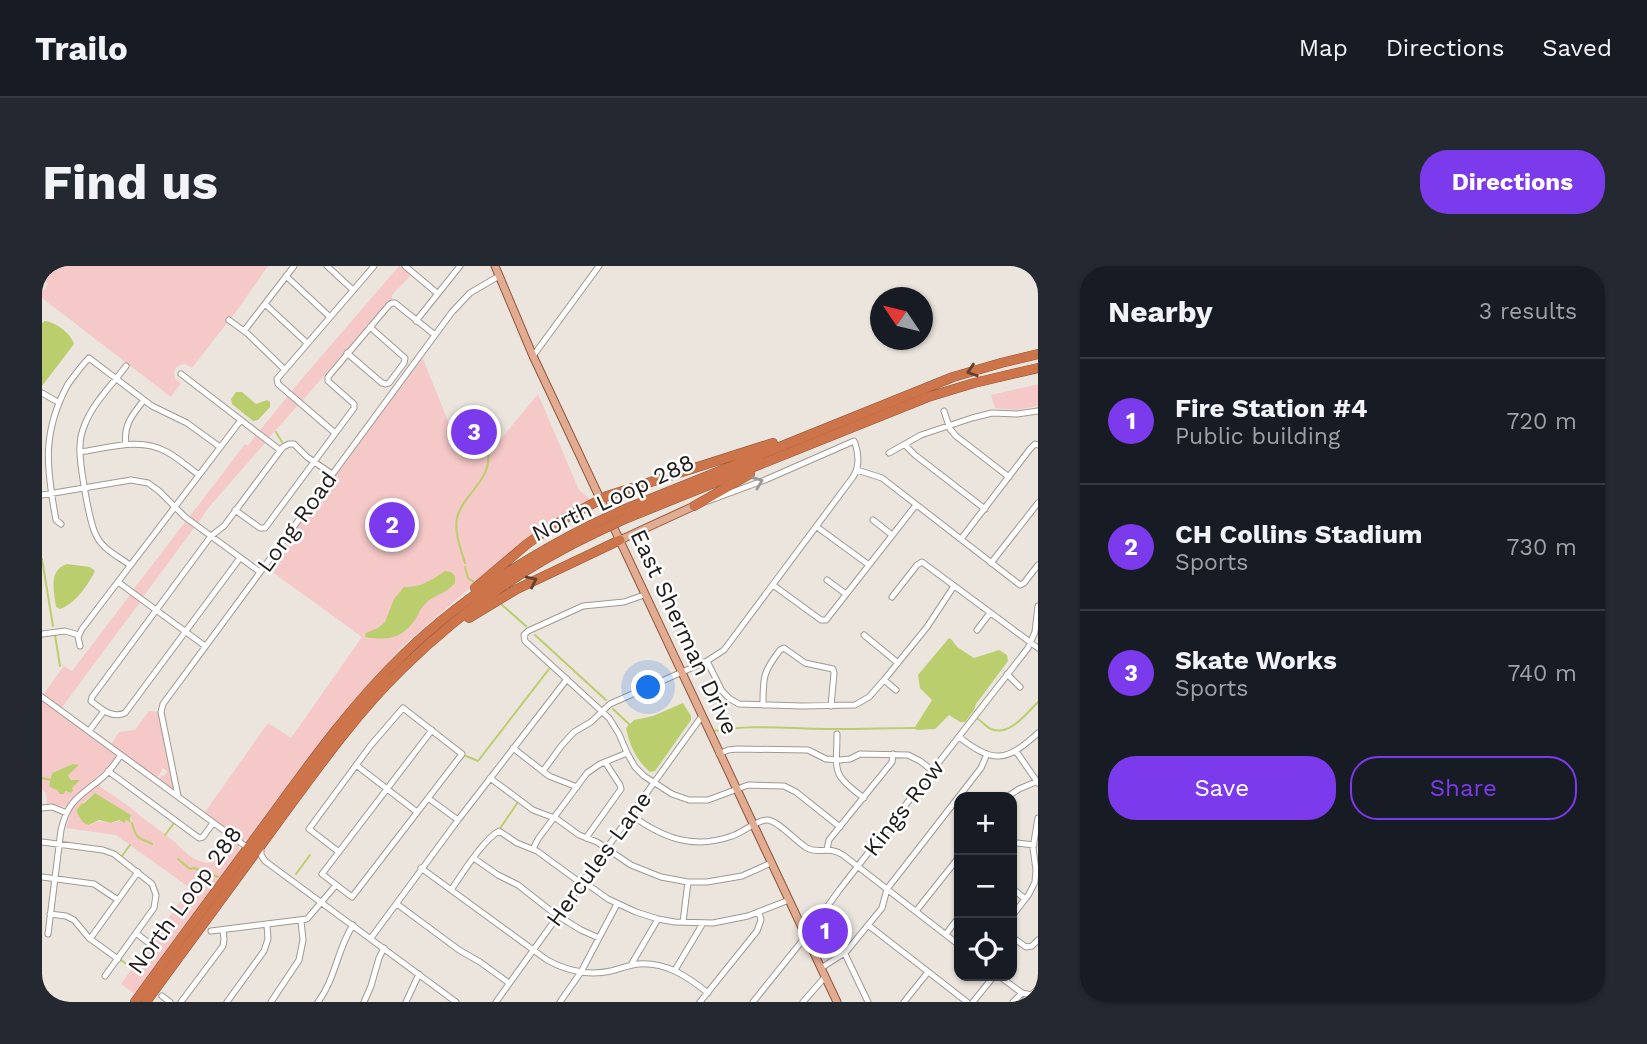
<!DOCTYPE html>
<meta charset="utf-8">
<style>
body{margin:0;font-family:"Work Sans",sans-serif;background:#242831;color:#f1f3f6}
.controls{position:absolute;right:21px;bottom:21px;display:grid;overflow:hidden;border-radius:14px;box-shadow:0 2px 5px #0004}
.controls button{width:63px;height:63px;display:grid;place-items:center;padding:0;border:0;border-bottom:2px solid #363941;background:#171b24;color:#f1f3f6;font:35px sans-serif}
.compass{position:absolute;left:828px;top:21px;width:63px;height:63px;border-radius:50%;background:#171b24;box-shadow:0 2px 5px #0004;rotate:305deg}
.you{position:absolute;left:607px;top:422px;width:24px;height:24px;margin:-18px;border:5px solid #fff;border-radius:50%;background:#1a73e8;box-shadow:0 0 0 10px #1a73e833}
.badge{display:grid;place-items:center;width:46px;height:46px;border-radius:50%;background:#7c3aed;color:#fff;font-size:23px;font-weight:700}
.pin{position:absolute;translate:-50% -50%;border:4px solid #fff;box-shadow:0 2px 7px #0006}
.list{margin:0;padding:0;list-style:none}
h2{display:flex;justify-content:space-between;align-items:center;height:91px;margin:0;padding:0 28px;font-size:30px}
h2 small{font-size:23px;font-weight:400;color:#9ea1a6}
.list li{display:grid;grid-template-columns:46px 1fr auto;gap:21px;align-items:center;box-sizing:border-box;height:126px;padding:0 28px;border-top:2px solid #363941}
.list b{display:block;font-size:26px;white-space:nowrap}
.list p{margin:0;font-size:23px;white-space:nowrap;color:#9ea1a6}
.list em{font-size:23px;font-style:normal;color:#9ea1a6}
.actions{display:flex;gap:14px;padding:21px 28px}
.actions a{flex:1;padding:16px 0;border:2px solid #7c3aed;border-radius:28px;text-align:center;font-size:24px;color:#7c3aed}
.actions .main{background:#7c3aed;color:#fff}
.icon{flex:none;width:38px;height:38px;fill:none;stroke:currentColor;stroke-width:2;stroke-linecap:round;stroke-linejoin:round}
.map{position:relative;flex:none;width:996px;height:736px;overflow:hidden;border-radius:28px}
header{display:flex;align-items:center;gap:42px;box-sizing:border-box;height:98px;padding:0 35px;background:#171b24;border-bottom:2px solid #363941}
header strong{font-size:33px}
nav{display:flex;gap:38px;margin-inline-start:auto;font-size:24px}
.intro{display:flex;align-items:center;justify-content:space-between;box-sizing:border-box;height:168px;padding:0 42px}
h1{margin:0;font-size:49px}
.button{padding:18px 32px;border-radius:28px;background:#7c3aed;color:#fff;font-size:24px;font-weight:700}
main{display:flex;gap:42px;padding:0 42px}
aside{flex:1;background:#171b24;border-radius:28px;box-shadow:0 2px 5px #0004}
.map>svg:first-child{display:block}
</style>
<header>
<strong>Trailo</strong>
<nav><a>Map</a><a>Directions</a><a>Saved</a></nav>
</header>
<div class="intro"><h1>Find us</h1><a class="button">Directions</a></div>
<main>
<div class="map">
<svg width="996" height="736" viewBox="0 0 996 736">
<rect width="100%" height="100%" fill="#ebe5de"/>
<path fill="#f4c9c8" fill-rule="evenodd" d="M0 0H226L196 43 150 102 143 98C135 99 130 104 133 113L139 117 129 131 0 32V27L6 18 0 13Z
M357 0H359L369 9 350 29V34L345 37 260 135 250 125 252 122Z
M379 88 408 160 419 145 458 174 496 128 537 224 549 234 455 298 362 379 327 417 289 462 209 572 201 575 171 557 161 549 226 457 249 472 320 371 222 300Z
M996 118V140L974 144 953 142 949 129Z
M246 130 256 139 227 172 218 164Z
M214 169 223 177 167 241 156 257 148 250 203 178 206 180Z
M144 255 152 262 101 331 91 324Z
M88 329 98 336 18 444 51 468 49 471 72 488 73 491 65 502 50 515 92 544 97 549C107 557 119 565 129 573 142 583 148 595 166 597L184 574 196 579 198 584 197 590 93 728 79 718 148 622 74 569 24 562 30 544 24 541 5 538 4 527 0 524V430L22 400 30 405ZM32 498 37 499 26 508 29 514H37L29 522V527L22 525V528H19L15 523 7 520 10 507ZM53 527 89 549 90 557 84 554 83 557 80 554C77 555 74 556 71 557 62 558 58 552 49 559 41 557 38 552 34 545L39 538Z
M107 445 119 446 136 530 115 515 120 509 122 510 125 506 121 502 114 514 68 480 77 466 93 464Z"/>
<path fill="#bace6d" d="M3 55C13 56 29 67 32 78L0 120V57Z
M194 126H200L214 138 225 134 228 136V141L216 154 211 155 190 138 189 133Z
M25 298 48 301 53 305C46 319 33 338 18 343L14 341C12 325 6 304 25 298Z
M403 305 409 306 413 310V317C405 327 395 328 386 335 381 339 378 344 376 349 362 372 349 375 323 371L324 367 336 362 343 356 352 333 362 321C378 322 390 314 403 305Z
M907 372 910 374 915 381 932 392 957 384 965 389 966 395 934 438 932 444 923 456H918L907 449 893 463 874 464 873 461 890 434 878 422 876 409Z
M641 437 649 450V454L613 505 608 506C594 494 588 480 584 462L592 454 611 450Z
M31 498 37 499 26 509 29 514H38L30 522 31 525 29 527 23 525 22 528H18L15 524 10 522 7 520 10 507Z
M53 527 89 549 88 554 90 557 84 554 83 557 77 554 69 557 57 554 47 559C40 558 38 551 34 545L39 538 42 537Z"/>
<g fill="none" stroke-linecap="round" stroke-linejoin="round">
<path stroke="#bace6d" stroke-width="2" d="M234 166 240 176
M0 293 11 360
M423 297C419 284 412 266 415 252 421 228 450 214 446 187
M423 301 426 312 432 316
M459 338 484 360
M13 369 18 400
M493 369 564 434
M571 443 588 459
M936 453C941 456 944 461 949 463 967 471 985 447 996 436
M671 465C713 457 755 464 797 463 822 463 848 462 873 462
M424 490 436 495 507 403
M0 512 9 514
M90 557C94 574 97 571 110 578
M459 561 476 536
M123 569 132 557
M80 590 88 579
M136 593 148 603 152 602 176 611
M254 608 268 589
M79 694 91 703"/>
<g stroke="#9f9992" stroke-width="7">
<path id="minor" d="M285 0 311 24
M363 0 395 27
M244 10 288 51
M223 38 265 77
M187 54 206 68 242 103
M374 55 418 0
M202 65 252 0
M305 87 340 117 344 118 347 117 362 97 363 92 328 61
M491 90 557 0
M84 100C70 119 51 137 43 158 40 165 38 172 38 180 37 195 47 258 55 271 61 283 77 291 88 299
M139 108 238 184
M0 127 14 135
M902 145 908 163 914 170 967 211
M293 167 236 118 235 113 332 0
M84 178C81 159 91 148 102 134
M863 179 873 189 943 243
M38 186C67 182 98 171 125 186 136 192 146 201 157 209
M847 187 879 169 930 152 950 147 975 148 996 145
M815 204 840 212 978 319 982 317 996 299
M0 229 89 214 106 217 117 225 143 251 218 306
M193 244 218 262H223L312 142V138L286 115V111L347 39 350 37H353L393 69
M831 254 850 269
M19 258 14 254C4 200 0 166 26 118 33 109 39 100 47 92L110 140 145 157 178 181
M775 261 827 299
M919 273 988 183 993 178 996 179
M198 292 83 447C70 453 59 443 49 435L50 431 169 270 182 260 241 181 247 178H252L265 191 290 208
M949 297 996 237
M785 314 804 328
M76 316 163 380
M731 319 779 354H784L874 239
M602 329 582 336 541 340 486 365 482 369 483 375 567 452 577 468 585 487 593 501 602 510 630 528 647 534H666L706 519 742 520 754 526 798 561
M850 331 875 299 880 296 996 382
M935 364 948 347
M0 368 23 365 37 369
M822 369 856 397
M38 380 36 371 40 363 199 154
M665 395 680 425 688 433 697 438 760 440 813 439 827 431 842 414 885 361 912 320
M965 408 978 421
M842 414 854 424
M0 431 206 582
M721 439C721 411 721 406 738 384L742 382 763 397 791 403 792 407 789 440
M47 465 62 445
M795 468C795 506 788 507 822 532
M917 471C952 498 964 496 996 467
M471 482 507 510 535 521
M973 486 976 488 996 517
M677 488 686 484 695 483 766 484 784 493 797 494 808 493 818 488 866 489 878 495 891 505
M314 499 375 546
M66 505 157 572 161 571 171 557
M501 505 520 479 532 466 549 456 568 438 665 395 682 384 811 211C818 200 817 189 813 177L812 175 723 214 666 235
M448 512 491 544 515 553 537 569 555 576 589 599 619 611 646 616H665L700 610 729 597
M136 530 119 446 121 438 410 46 428 27 457 10
M965 531 977 523 996 515
M386 532 416 554
M0 542 10 541 25 547
M589 549C621 572 651 584 690 570 700 567 715 554 725 554 736 554 754 576 765 582 778 589 785 579 801 589L917 679
M544 572 579 523 578 519 563 496
M0 576 61 584 72 588 110 618 114 629 112 642 63 710
M975 577 992 579
M219 581V589L223 595 414 736
M491 583 496 573 545 507 558 498 585 487
M785 583 787 574 850 496 851 488
M297 586 267 563 329 479 361 442 420 488 310 631 280 608 390 464
M433 593 456 609 476 619 513 648 539 664 557 672
M379 602 505 694C525 705 546 710 569 705 578 703 587 699 596 698 624 696 645 710 666 727
M0 611 52 618 76 634
M970 622 983 633
M409 624C420 608 441 574 457 565L475 577 495 585 536 615 545 618 566 633 594 646 616 653 633 656 671 657 706 650 747 634
M355 638 417 684 438 696 467 717
M874 645 917 591
M8 648 24 650 32 654 47 672 76 693
M970 650 987 628 993 616 994 604 991 582 996 552
M641 656 646 616
M826 659 925 736
M169 665 265 653 294 619
M94 667 108 678
M6 668 19 564C26 533 39 530 61 511 68 505 73 497 79 489
M904 668 917 651
M970 671 984 681 990 680 996 674
M329 672 416 554 525 413
M48 673 96 606
M803 688 826 736
M589 699 616 653
M779 702 804 686 840 642 845 623 939 502 945 488
M633 704 661 657
M957 710 980 727 990 729
M120 730 128 736
M139 736 181 680 182 673 181 664
M185 736 222 685 226 673 225 659
M229 736 257 694 261 674 259 655
M276 736C294 712 295 683 311 659
M322 736 329 720 337 692 342 682
M364 736 377 708
M454 736 660 450
M518 736 539 706 575 638
M658 736 715 665 719 654 717 647
M711 736 764 670 798 623 986 382 993 366 996 340
M761 736 783 711
M862 736 886 706
M931 736 952 710
M971 736 980 727
M981 736 996 723"/>
</g>
<g stroke="#905639" stroke-width="9">
<path id="major" d="M453 0 491 90 795 736
M578 274 652 240"/>
</g>
<g stroke="#905639" stroke-width="10">
<path id="highway" d="M652 240 708 208
M581 244 911 111 959 97 996 88
M585 252 886 131 932 117 996 102
M433 322 485 278 502 266 524 252 565 230 731 177
M427 352 475 323 578 274
M93 736C136 676 181 616 225 556 268 497 310 438 363 387 418 334 483 292 551 258
M104 736C148 676 192 616 236 556 275 503 313 449 360 403 417 347 483 300 555 266"/>
</g>
<use href="#minor" stroke="#fff" stroke-width="5"/>
<use href="#major" stroke="#e1ac92" stroke-width="7"/>
<use href="#highway" stroke="#cd744a" stroke-width="9"/>
<g stroke="#905639" stroke-width="10" stroke-linecap="butt">
<path id="highway-bridge" d="M551 258 581 244
M555 266 585 252"/>
</g>
<use href="#highway-bridge" stroke="#cd744a" stroke-width="9"/>
</g>
<defs><path id="oneway-chevron" d="M-2-3.5L2.5 0L-2 3.5" fill="none" stroke-width="1.6" stroke-linecap="round" stroke-linejoin="round" transform="scale(1.75)"/></defs>
<g stroke="#65402d">
<use href="#oneway-chevron" transform="translate(930 105) rotate(162)"/>
<use href="#oneway-chevron" transform="translate(490 315) rotate(-26)"/>
</g>
<use stroke="#9a9998" href="#oneway-chevron" transform="translate(716 216) rotate(-21)"/>
<g text-anchor="middle" dominant-baseline="central" stroke-width="5" stroke-linejoin="round" paint-order="stroke">
<g font-size="23" fill="#1f1d1a" stroke="#fff">
<text transform="translate(571 232) rotate(-25)">North Loop 288</text>
<text transform="translate(255 256) rotate(-54)">Long Road</text>
<text transform="translate(642 366) rotate(65)">East Sherman Drive</text>
<text transform="translate(862 542) rotate(-52)">Kings Row</text>
<text transform="translate(557 593) rotate(-54)">Hercules Lane</text>
<text transform="translate(143 634) rotate(-54)">North Loop 288</text>
</g>
</g>
</svg>
<div class="controls">
<button>+</button>
<button>−</button>
<button><svg class="icon" aria-label="locate" viewBox="0 0 24 24"><circle cx="12" cy="12" r="6"/><path d="M12 2v4M12 18v4M2 12h4M18 12h4"/></svg></button>
</div>
<svg class="compass" viewBox="-18 -18 36 36"><path d="M0-13l5 13h-10z" fill="#e53935"/><path d="M0 13l5-13h-10z" fill="#9ea1a6"/></svg>
<div class="you"></div>
<div class="pin badge" style="left:783px;top:665px">1</div>
<div class="pin badge" style="left:350px;top:259px">2</div>
<div class="pin badge" style="left:432px;top:166px">3</div>
</div>
<aside>
<h2>Nearby<small>3 results</small></h2>
<ul class="list">
<li><span class="badge">1</span><div><b>Fire Station #4</b><p>Public building</p></div><em>720 m</em></li>
<li><span class="badge">2</span><div><b>CH Collins Stadium</b><p>Sports</p></div><em>730 m</em></li>
<li><span class="badge">3</span><div><b>Skate Works</b><p>Sports</p></div><em>740 m</em></li>
</ul>
<div class="actions"><a class="main">Save</a><a>Share</a></div>
</aside>
</main>
